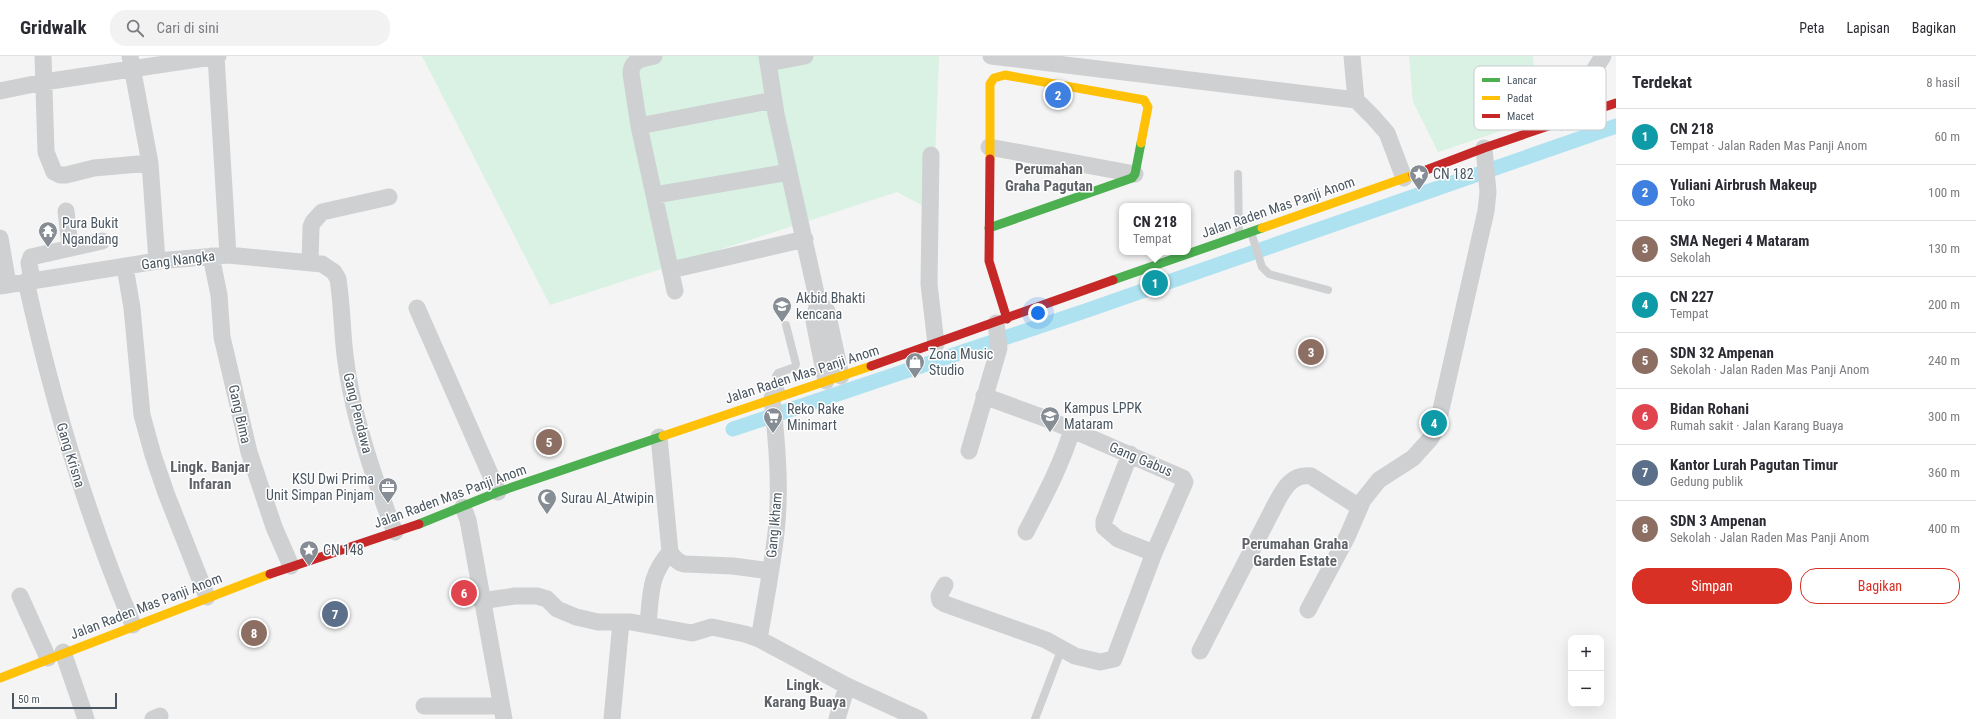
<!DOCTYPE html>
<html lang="id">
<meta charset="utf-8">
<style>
body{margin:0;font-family:"Roboto Condensed",sans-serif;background:#f2f2f3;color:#2b2b33}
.controls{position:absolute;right:12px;bottom:12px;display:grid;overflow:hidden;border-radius:8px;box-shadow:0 4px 16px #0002}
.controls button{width:36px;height:36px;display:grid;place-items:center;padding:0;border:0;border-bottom:1px solid #e1e1e2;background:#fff;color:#2b2b33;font:20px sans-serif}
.scale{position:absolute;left:12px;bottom:10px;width:105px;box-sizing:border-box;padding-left:4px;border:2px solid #4a5661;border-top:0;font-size:11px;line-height:14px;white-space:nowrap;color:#4a5661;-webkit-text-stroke:3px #fff;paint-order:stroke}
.you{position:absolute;left:1038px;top:257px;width:14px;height:14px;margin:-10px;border:3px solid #fff;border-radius:50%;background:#1a73e8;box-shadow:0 0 0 6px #1a73e833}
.badge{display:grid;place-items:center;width:26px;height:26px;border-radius:50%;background:#d93025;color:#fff;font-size:13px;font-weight:700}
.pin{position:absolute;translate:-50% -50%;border:2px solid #fff;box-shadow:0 1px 4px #0006}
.popup{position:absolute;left:1119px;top:147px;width:72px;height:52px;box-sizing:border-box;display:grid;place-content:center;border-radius:8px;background:#fff;filter:drop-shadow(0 1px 3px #0005);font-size:13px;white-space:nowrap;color:#7c7c81}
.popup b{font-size:15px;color:#2b2b33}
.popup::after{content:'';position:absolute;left:50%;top:100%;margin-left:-8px;border:8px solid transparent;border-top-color:#fff}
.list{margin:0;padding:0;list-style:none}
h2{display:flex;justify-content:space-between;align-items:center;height:52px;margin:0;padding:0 16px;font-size:17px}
h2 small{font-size:13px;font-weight:400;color:#7c7c81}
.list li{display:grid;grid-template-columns:26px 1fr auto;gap:12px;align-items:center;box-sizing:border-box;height:56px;padding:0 16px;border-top:1px solid #e1e1e2}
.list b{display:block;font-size:15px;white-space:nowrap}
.list p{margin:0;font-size:13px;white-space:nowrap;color:#7c7c81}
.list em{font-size:13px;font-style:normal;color:#7c7c81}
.actions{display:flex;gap:8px;padding:12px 16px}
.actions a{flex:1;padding:9px 0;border:1px solid #d93025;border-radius:16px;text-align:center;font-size:14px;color:#d93025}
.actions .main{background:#d93025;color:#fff}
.icon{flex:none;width:22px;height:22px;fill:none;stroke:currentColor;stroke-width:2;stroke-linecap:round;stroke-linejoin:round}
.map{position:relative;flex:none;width:1616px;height:663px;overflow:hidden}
header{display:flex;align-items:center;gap:24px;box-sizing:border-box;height:56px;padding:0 20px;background:#fff;border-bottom:1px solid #e1e1e2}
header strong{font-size:19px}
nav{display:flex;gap:22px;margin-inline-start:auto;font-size:14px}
.search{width:280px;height:36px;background:#f2f2f3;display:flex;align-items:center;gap:10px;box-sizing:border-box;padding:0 14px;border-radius:16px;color:#7c7c81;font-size:15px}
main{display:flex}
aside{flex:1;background:#fff}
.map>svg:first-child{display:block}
</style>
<header>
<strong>Gridwalk</strong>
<div class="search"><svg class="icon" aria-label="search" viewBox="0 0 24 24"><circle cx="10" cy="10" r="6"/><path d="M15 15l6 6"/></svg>Cari di sini</div>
<nav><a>Peta</a><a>Lapisan</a><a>Bagikan</a></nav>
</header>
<main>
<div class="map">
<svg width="1616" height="663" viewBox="0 0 1616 663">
<rect width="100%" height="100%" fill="#f4f4f4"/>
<path fill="#d9f2e3" d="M422 0H939L933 155 897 136 550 249Z
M1409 0H1533L1539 62 1438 96 1413 46Z"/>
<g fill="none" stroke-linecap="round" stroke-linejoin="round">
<path stroke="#aee2f0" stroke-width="15" d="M733 373 1085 255 1616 70"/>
<path stroke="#ced0d2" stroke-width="8" d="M1238 118 1239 177
M1251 176 1262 211 1269 218 1328 234
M782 339 776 320 778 317 795 311 796 308 786 269
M1035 663 1062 592"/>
<path stroke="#ced0d2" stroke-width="17" d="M43 0 46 96 54 116 60 119H66L94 112 150 107
M130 0 150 107 157 205
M216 0 228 199
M654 0C643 3 631 3 631 18L639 70 675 235
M767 0 776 58 818 246 814 265 826 325
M991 0 1356 44 1373 61 1387 77 1404 122
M1352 0 1356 44
M768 7 805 0
M0 35 44 26 218 0
M1562 66 1603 0
M639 70 774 44
M989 91 1135 118
M931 99 929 228 936 288
M655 139 789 116
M66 155 70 191
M0 182 8 228
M211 200 219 239 222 281 249 396 274 471 291 510
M310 207 311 171 313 166 322 156 389 141
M125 211 132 252 142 359 153 399 166 437 207 541
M671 214 805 183
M32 224 29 207 31 201 102 185
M26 225C52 343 86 458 133 569
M0 230 157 205 228 199 322 208 334 216 338 223C342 248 342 274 345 299 352 358 373 421 395 476
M818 246 827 255 841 320
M417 252 498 436
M659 381 670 496C674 502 678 507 685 508L733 510 770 515
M969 395 999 292 996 267
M1130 398 1104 465V471L1118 483 1154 497
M463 451 468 464 504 663
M1026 476C1043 443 1061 410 1072 374
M945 529 939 540 940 545 945 548 1046 584 1075 600 1100 606 1114 603 1154 497 1185 426 1183 422 1047 363 984 340
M20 540 48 602
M481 545 515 540H537L547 543 557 553 576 561 598 566H631L692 577 712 571 745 578 759 583 847 630 919 663
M1308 554 1347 481 1363 444 1379 424 1413 402 1431 382 1437 371 1486 155 1488 136 1484 92
M648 569C651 538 649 520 670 496
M759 583C765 548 772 512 776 477 781 433 777 386 772 342
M1200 595 1273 453C1282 436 1290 417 1311 420L1359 451
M63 596 86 663
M424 650H501
M153 663 160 660
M612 663 621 566
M837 663 847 630"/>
<path stroke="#4caf50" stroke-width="9" d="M989 172 1132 122 1135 118 1141 87
M1113 224 1262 172
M419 468 498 436 663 380"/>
<path stroke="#ffc107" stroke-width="9" d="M990 103V28L994 22 1005 19 1144 44 1148 51 1141 87
M1262 172 1413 119
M663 380 871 310
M0 622 270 518"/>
<path stroke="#c62828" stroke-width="9" d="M990 103 989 205 1007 263
M1413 119 1484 92 1616 47
M871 310 1113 224
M270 518 419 468"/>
</g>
<defs>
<g id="sight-pin" transform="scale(1)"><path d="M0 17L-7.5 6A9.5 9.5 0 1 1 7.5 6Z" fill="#868d94" stroke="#fff"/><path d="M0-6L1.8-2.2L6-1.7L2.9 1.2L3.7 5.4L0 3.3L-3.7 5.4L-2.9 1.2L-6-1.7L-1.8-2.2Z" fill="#fff"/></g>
<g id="temple-pin" transform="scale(1)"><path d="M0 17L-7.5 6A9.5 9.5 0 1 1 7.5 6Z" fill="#868d94" stroke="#fff"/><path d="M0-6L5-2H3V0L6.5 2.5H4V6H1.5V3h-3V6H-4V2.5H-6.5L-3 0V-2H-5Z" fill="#fff"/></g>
<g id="university-pin" transform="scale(1)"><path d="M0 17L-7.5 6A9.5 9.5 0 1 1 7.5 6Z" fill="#868d94" stroke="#fff"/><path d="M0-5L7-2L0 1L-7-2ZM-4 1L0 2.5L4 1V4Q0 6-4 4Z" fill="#fff"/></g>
<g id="shop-pin" transform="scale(1)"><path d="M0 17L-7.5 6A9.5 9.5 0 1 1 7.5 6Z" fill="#868d94" stroke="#fff"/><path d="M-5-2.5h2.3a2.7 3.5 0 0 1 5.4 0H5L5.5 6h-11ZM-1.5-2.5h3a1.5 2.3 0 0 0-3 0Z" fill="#fff"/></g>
<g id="supermarket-pin" transform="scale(1)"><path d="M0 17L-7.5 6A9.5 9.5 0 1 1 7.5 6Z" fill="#868d94" stroke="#fff"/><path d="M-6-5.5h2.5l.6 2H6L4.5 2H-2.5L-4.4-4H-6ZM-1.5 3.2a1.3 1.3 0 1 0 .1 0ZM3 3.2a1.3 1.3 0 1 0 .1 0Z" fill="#fff"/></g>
<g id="office-pin" transform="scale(1)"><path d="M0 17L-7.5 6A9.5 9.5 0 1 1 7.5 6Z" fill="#868d94" stroke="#fff"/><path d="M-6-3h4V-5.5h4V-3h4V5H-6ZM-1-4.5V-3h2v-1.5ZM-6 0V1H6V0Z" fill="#fff"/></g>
<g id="mosque-pin" transform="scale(1)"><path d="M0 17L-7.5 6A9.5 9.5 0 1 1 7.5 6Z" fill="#868d94" stroke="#fff"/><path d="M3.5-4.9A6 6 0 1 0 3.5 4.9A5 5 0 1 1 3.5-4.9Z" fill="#fff"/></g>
</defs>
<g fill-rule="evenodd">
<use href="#sight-pin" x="1419" y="118"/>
<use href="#temple-pin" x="48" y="175"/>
<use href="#university-pin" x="782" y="250"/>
<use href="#shop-pin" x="915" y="306"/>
<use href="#university-pin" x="1050" y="360"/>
<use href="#supermarket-pin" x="773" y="361"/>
<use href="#office-pin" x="388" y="431"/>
<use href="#mosque-pin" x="547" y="442"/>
<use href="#sight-pin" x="309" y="494"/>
</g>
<g text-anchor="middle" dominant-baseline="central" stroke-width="3" stroke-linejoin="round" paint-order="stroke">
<g font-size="14" fill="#4a5661" stroke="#fff" text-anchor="start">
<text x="1433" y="118">CN 182</text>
<text x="62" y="167">Pura Bukit<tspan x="62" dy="16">Ngandang</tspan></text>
<text x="796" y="242">Akbid Bhakti<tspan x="796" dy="16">kencana</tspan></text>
<text x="929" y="298">Zona Music<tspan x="929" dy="16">Studio</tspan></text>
<text x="1064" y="352">Kampus LPPK<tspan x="1064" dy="16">Mataram</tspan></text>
<text x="787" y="353">Reko Rake<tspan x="787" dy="16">Minimart</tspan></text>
<text x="374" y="423" text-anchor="end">KSU Dwi Prima<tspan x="374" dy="16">Unit Simpan Pinjam</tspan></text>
<text x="561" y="442">Surau Al_Atwipin</text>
<text x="323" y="494">CN 148</text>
</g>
<g font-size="14" fill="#4a5661" stroke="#fff">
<text transform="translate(1278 151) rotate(-19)">Jalan Raden Mas Panji Anom</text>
<text transform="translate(178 204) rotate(-7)">Gang Nangka</text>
<text transform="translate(802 318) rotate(-18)">Jalan Raden Mas Panji Anom</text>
<text transform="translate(358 357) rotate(76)">Gang Pendawa</text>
<text transform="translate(240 358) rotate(77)">Gang Bima</text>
<text transform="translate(71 399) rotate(73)">Gang Krisna</text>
<text transform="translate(1141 403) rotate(23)">Gang Gabus</text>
<text transform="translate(450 440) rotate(-20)">Jalan Raden Mas Panji Anom</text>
<text transform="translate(774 469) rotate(-85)">Gang Ikham</text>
<text transform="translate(146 550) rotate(-21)">Jalan Raden Mas Panji Anom</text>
</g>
<g font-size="15" font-weight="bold" fill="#5f6368" stroke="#fff">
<text x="1049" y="113">Perumahan<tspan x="1049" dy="17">Graha Pagutan</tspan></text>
<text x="210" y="411">Lingk. Banjar<tspan x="210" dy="17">Infaran</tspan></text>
<text x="1295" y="488">Perumahan Graha<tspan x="1295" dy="17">Garden Estate</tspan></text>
<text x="805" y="629">Lingk.<tspan x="805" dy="17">Karang Buaya</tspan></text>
</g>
</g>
<rect x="1474" y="10" width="132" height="64" rx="6" fill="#fff" stroke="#c9ccd0" stroke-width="1"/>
<rect x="1482" y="22" width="18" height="4" fill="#4caf50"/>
<rect x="1482" y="40" width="18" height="4" fill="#ffc107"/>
<rect x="1482" y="58" width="18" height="4" fill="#c62828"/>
<g font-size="11" fill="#4a5661">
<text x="1507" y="28">Lancar</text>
<text x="1507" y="46">Padat</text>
<text x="1507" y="64">Macet</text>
</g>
</svg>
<div class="controls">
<button>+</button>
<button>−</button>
</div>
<div class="scale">50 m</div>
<div class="you"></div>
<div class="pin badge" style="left:1155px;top:227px;background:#0f9aa8">1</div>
<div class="popup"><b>CN 218</b>Tempat</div>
<div class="pin badge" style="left:1058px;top:39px;background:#3f7fe0">2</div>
<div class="pin badge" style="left:1311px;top:296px;background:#8d6e63">3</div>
<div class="pin badge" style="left:1434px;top:367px;background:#0f9aa8">4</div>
<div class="pin badge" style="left:549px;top:386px;background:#8d6e63">5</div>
<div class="pin badge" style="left:464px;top:537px;background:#e0444e">6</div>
<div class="pin badge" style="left:335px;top:558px;background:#5c6f8a">7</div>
<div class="pin badge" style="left:254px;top:577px;background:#8d6e63">8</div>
</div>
<aside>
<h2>Terdekat<small>8 hasil</small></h2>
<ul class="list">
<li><span class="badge" style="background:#0f9aa8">1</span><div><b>CN 218</b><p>Tempat · Jalan Raden Mas Panji Anom</p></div><em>60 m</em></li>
<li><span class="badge" style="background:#3f7fe0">2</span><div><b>Yuliani Airbrush Makeup</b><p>Toko</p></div><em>100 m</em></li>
<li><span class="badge" style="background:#8d6e63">3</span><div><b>SMA Negeri 4 Mataram</b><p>Sekolah</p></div><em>130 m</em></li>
<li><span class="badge" style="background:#0f9aa8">4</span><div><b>CN 227</b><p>Tempat</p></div><em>200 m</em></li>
<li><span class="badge" style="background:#8d6e63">5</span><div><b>SDN 32 Ampenan</b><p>Sekolah · Jalan Raden Mas Panji Anom</p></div><em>240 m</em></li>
<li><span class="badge" style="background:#e0444e">6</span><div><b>Bidan Rohani</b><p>Rumah sakit · Jalan Karang Buaya</p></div><em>300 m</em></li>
<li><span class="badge" style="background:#5c6f8a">7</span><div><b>Kantor Lurah Pagutan Timur</b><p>Gedung publik</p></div><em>360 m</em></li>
<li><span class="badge" style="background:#8d6e63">8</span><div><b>SDN 3 Ampenan</b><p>Sekolah · Jalan Raden Mas Panji Anom</p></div><em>400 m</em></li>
</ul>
<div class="actions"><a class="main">Simpan</a><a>Bagikan</a></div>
</aside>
</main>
